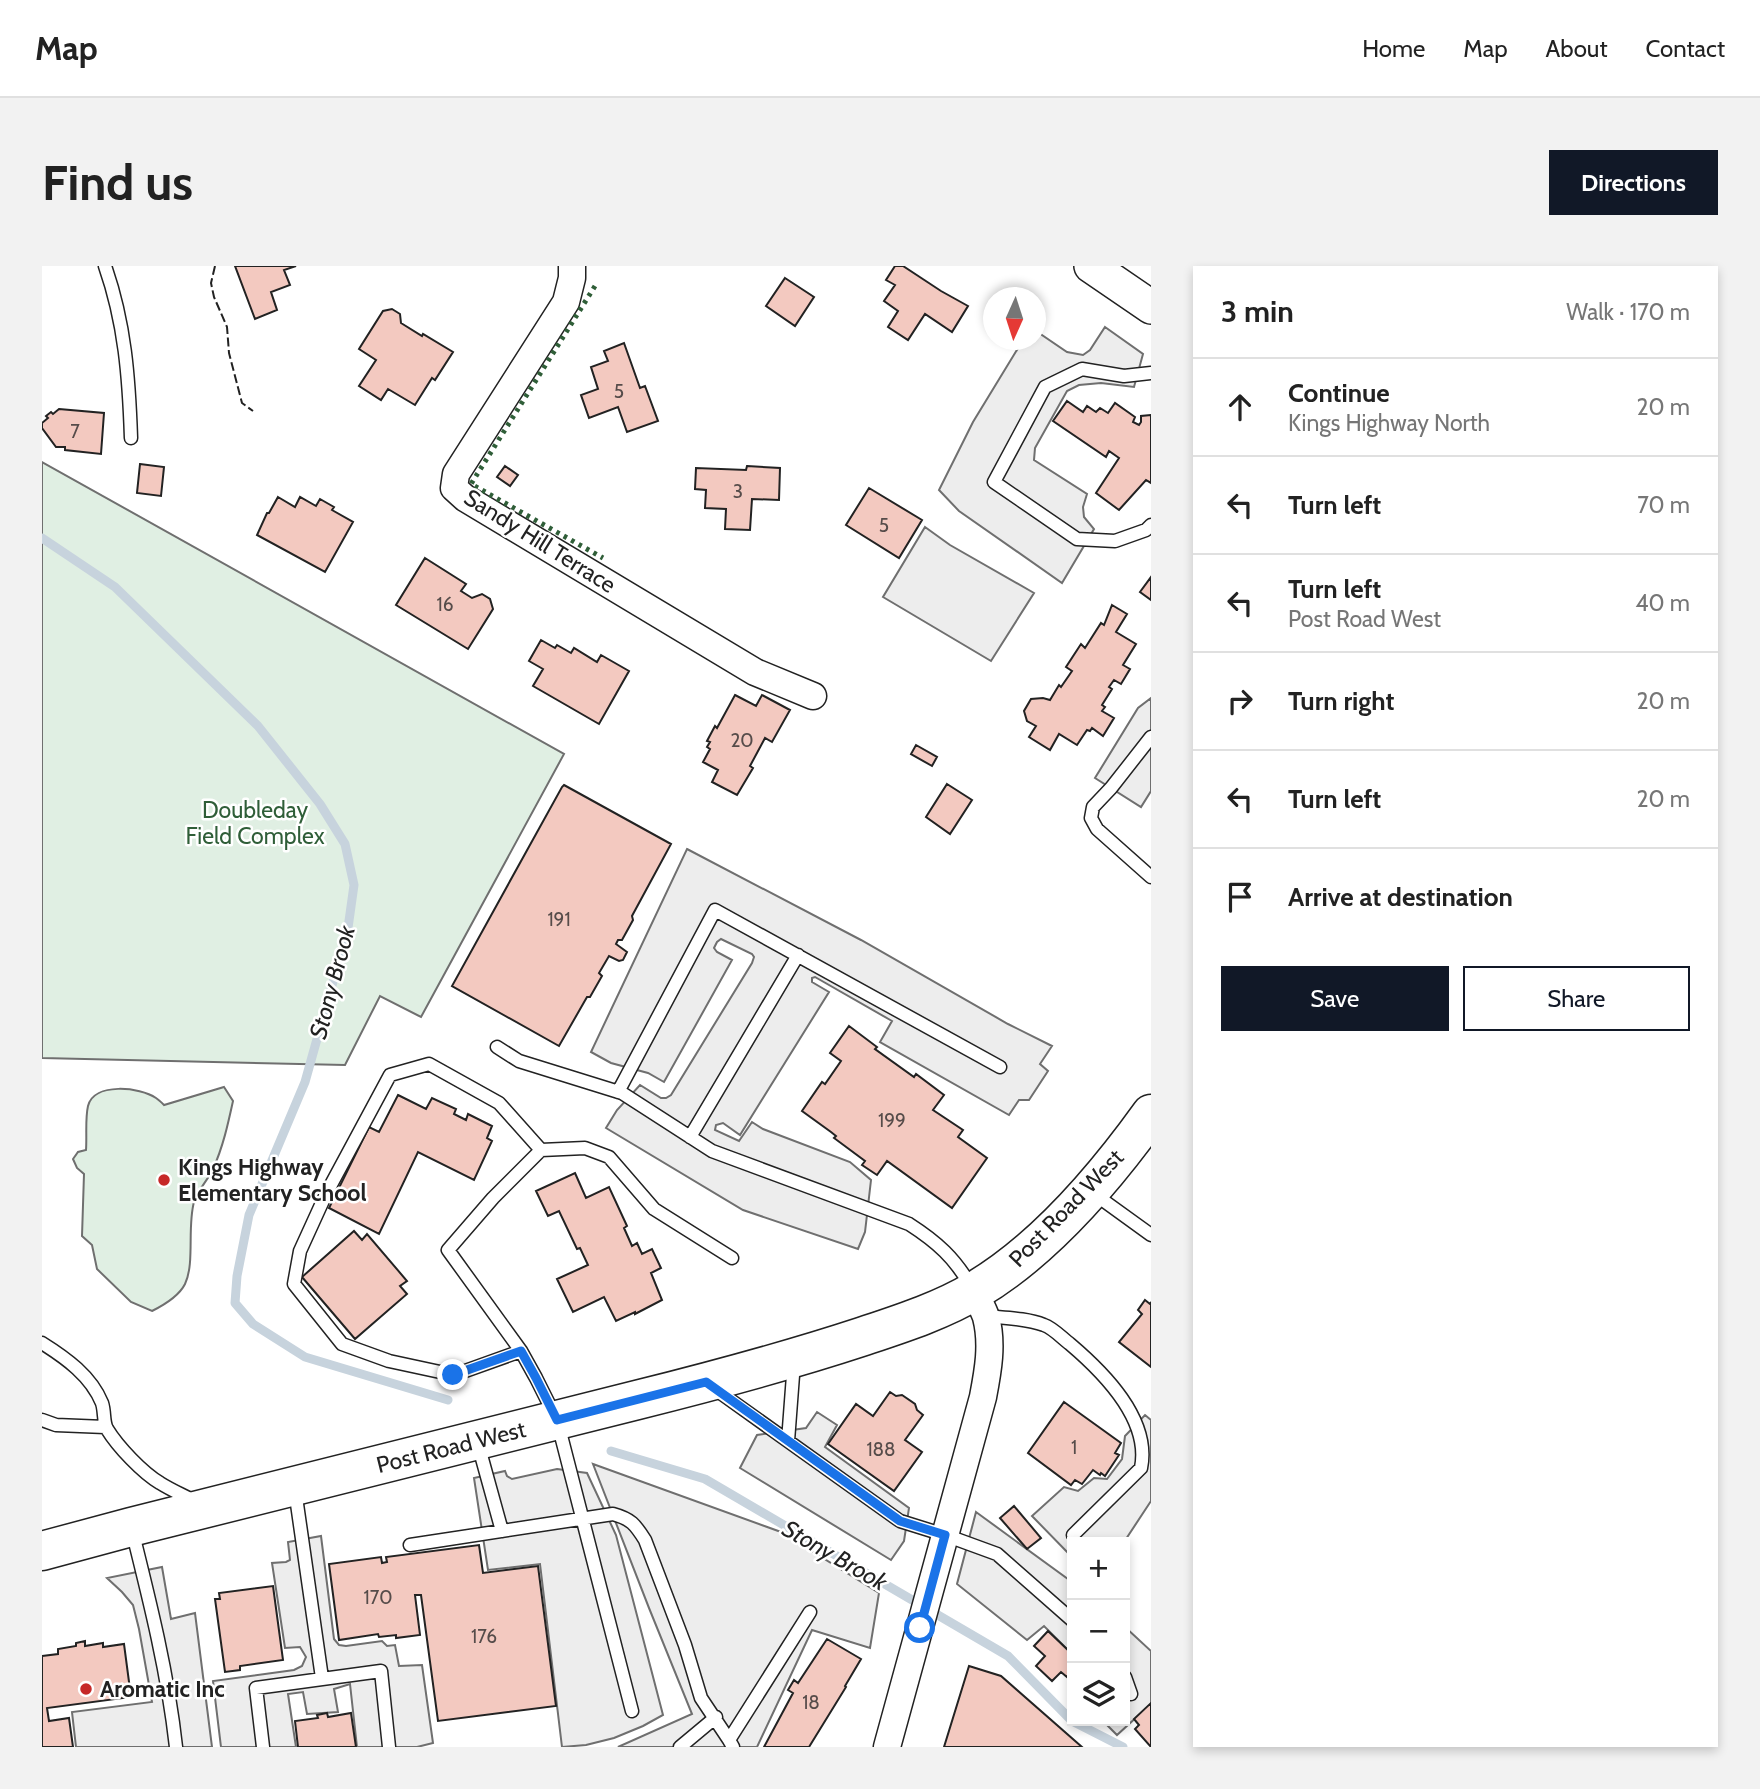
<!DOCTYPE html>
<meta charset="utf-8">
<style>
body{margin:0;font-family:Cabin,sans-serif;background:#f2f2f2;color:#222}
.controls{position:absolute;right:21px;bottom:21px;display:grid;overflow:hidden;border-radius:0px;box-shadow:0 4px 10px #0003}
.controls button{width:63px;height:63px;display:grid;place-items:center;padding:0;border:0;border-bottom:2px solid #e0e0e0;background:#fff;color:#222;font:35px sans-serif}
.compass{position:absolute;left:941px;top:21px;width:63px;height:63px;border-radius:50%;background:#fff;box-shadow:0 4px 10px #0003;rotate:183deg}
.stop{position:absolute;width:21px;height:21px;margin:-16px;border:5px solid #1a73e8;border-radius:50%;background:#fff}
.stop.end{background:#1a73e8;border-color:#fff;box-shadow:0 2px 7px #0008}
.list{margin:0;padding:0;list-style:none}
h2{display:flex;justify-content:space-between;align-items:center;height:91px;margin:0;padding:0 28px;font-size:30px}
h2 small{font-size:23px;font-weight:400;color:#767676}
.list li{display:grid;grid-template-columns:46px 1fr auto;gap:21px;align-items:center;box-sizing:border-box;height:98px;padding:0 28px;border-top:2px solid #e0e0e0}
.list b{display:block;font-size:26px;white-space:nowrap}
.list p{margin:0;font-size:23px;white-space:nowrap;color:#767676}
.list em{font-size:23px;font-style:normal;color:#767676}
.actions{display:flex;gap:14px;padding:21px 28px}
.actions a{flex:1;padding:16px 0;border:2px solid #111827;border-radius:0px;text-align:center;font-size:24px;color:#111827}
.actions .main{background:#111827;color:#fff}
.icon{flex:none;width:38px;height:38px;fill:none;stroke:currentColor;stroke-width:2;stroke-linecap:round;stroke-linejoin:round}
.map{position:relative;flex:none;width:1109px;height:1481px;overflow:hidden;border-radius:0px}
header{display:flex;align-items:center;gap:42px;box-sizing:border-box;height:98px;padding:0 35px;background:#fff;border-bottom:2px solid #e0e0e0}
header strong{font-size:33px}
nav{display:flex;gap:38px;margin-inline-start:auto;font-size:24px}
.intro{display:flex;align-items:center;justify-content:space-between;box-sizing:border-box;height:168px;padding:0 42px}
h1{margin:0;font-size:49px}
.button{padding:18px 32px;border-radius:0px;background:#111827;color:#fff;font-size:24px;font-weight:700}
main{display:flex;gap:42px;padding:0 42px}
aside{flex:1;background:#fff;border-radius:0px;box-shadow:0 4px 10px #0003}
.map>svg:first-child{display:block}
</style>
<header>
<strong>Map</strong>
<nav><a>Home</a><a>Map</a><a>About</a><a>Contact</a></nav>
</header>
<div class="intro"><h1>Find us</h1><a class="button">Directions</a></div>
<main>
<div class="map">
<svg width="1109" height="1481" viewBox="0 0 1109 1481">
<rect width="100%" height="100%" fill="#fff"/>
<path fill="#e0efe3" stroke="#6f6f6f" stroke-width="2" d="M0 196 522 488 379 751 338 730 303 799 0 792Z
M182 821 191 835C186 858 181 881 171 903 166 914 155 925 152 936 145 961 153 997 143 1018 137 1030 122 1039 110 1045L89 1036 55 1003 50 979 40 970 42 908 35 902 31 893 36 886 44 884C45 870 43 853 46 840 52 816 98 821 114 832 117 834 120 837 122 839Z"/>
<path fill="#ededed" stroke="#6f6f6f" stroke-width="2" d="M1063 61 1101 88 1092 121 1059 117 1037 119 1025 125 993 182 992 194 1045 228 1041 241 1042 251 1052 263 1020 317 917 245 897 224 931 156 981 74H993L994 65 1025 86 1041 89 1048 84Z
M883 261 908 279 992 327 949 395 841 331Z
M1109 432V525L1099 541 1053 512 1096 442Z
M645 583 819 674 966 758 1010 780 998 798 1006 805 987 834H977L967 849 838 776 850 755 773 711 770 712V716L787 726 698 869 681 857 674 859 673 864 697 875 710 856 721 863 808 896 829 914 823 966 816 983 701 944 564 862 575 844 598 819 619 832H624L629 829 710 697 712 691 710 688 679 673 675 676 672 682 675 686 690 694 622 816 606 807 569 797 549 786Z
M775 1146 795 1159 783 1181 867 1242 862 1275 849 1294 698 1202 715 1169 764 1162Z
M1103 1149 1109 1154V1235L1082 1276H1030V1291L990 1250 1022 1221 1036 1225 1052 1212 1065 1213 1080 1193 1083 1170Z
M551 1198 739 1266 837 1327 828 1382 770 1364 715 1481H576L650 1448 607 1342Z
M515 1203 545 1207 574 1269 621 1449 601 1460 572 1472 544 1479 520 1481 498 1298 446 1304 432 1212 463 1205 465 1210 470 1213Z
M934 1246 1030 1316V1388L1002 1360 985 1374 915 1318Z
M279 1270 292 1373 297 1379 304 1380 340 1375 345 1380 353 1379 357 1400 380 1399 391 1477 375 1481H315L308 1418 292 1423 296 1446 265 1448 261 1426 246 1428 254 1481H179L171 1415 252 1404 260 1400 264 1391 258 1381 243 1382 230 1297 244 1296 248 1294 246 1276Z
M120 1301 129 1353 153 1347 170 1481H34L30 1446 110 1436 97 1363 91 1339 80 1326 65 1312Z
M1083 1361 1109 1385V1438L1075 1469 1061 1455H1083Z"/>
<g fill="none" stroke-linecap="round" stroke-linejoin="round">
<path stroke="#c7d3dd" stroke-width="9" d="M0 272 73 321 216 460 278 538 303 578 312 619 306 662 263 816 207 949 195 1010 193 1037 211 1058 263 1091 406 1134
M569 1185 663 1213 966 1390 1030 1455
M1030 1455 1081 1481"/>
</g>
<path fill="#f3c9c0" stroke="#222" stroke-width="2" d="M193 0H254L242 4 248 19 229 26 235 44 213 53Z
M853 0H861L899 25 926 40 910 66 883 48 866 74 846 61 856 45 842 35 853 19 844 14Z
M743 12 772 31 753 60 724 40Z
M350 43 358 48 359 57 380 70 381 68 411 86 393 114 390 112 373 139 346 123 339 134 317 120 334 94 317 83 341 45Z
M582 77 598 122 603 120 616 155 585 166 576 141 547 152 539 129 556 123 549 101 566 95 562 85Z
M1025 135 1041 146 1045 140 1054 146 1058 142 1066 147 1073 137 1093 151 1091 156 1097 159 1099 156V150L1109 149V217L1104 214 1077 244 1054 227 1077 192 1067 185 1064 191 1011 155Z
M17 143 62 147 59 188 23 184V181H14L0 162V157L6 152 4 150 9 146 11 148Z
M98 198 122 201 119 230 95 227Z
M463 200 476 209 468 220 455 211Z
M705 200 738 202 737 234 710 233 708 264 683 263 684 243 663 242 664 224 653 223 654 202 704 204Z
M827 222 880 254 857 292 804 259Z
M236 231 253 241 258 231 274 240 278 233 292 241 290 244 311 256 283 306 215 269 225 247H227Z
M383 292 424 318 419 325 430 332 440 328 448 333 451 343 426 383 354 339Z
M1109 311V334L1098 326Z
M1070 339 1085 348 1074 366 1094 378 1081 399 1088 403 1079 418 1072 414 1067 421 1070 423 1060 439 1063 441 1060 445 1072 452 1061 470 1050 462 1048 465 1045 464 1035 479 1017 468 1008 484 987 471 994 460 985 455 982 445 989 433 1001 432 1008 434 1017 419 1019 421 1030 405 1024 401 1039 378 1043 382 1059 357 1062 359Z
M499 374 513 382 515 379 529 387 532 382 555 396 559 389 587 405 557 458 491 420 501 403 487 395Z
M693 429 714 440 720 429 748 444 730 476 723 472 708 500 711 502 695 529 670 516 676 504 661 496 668 483 665 481 668 476 665 475 673 460 675 462Z
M874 479 895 491 890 500 869 488Z
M905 518 930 534 908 568 884 551Z
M522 519 629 578 590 650 591 654 580 674H576L574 678 585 686 581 694 577 695 567 690 557 707 560 710 548 731H545L517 780 410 720 520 521Z
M807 760 835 781 833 783 872 811 874 808 902 829 891 844 921 864 916 871 945 892 910 942 845 895 835 909 820 899 823 895 792 872 794 870 789 866 760 845 780 816 783 818 799 795 788 787Z
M356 829 384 843 390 832 414 843 412 848 424 854 426 848 450 860 445 872 450 875 432 914 376 886 337 968 287 942 327 861 337 866Z
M533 907 544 932 567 921 585 960 582 962 590 980 595 977 600 988 610 983 619 1002 609 1007 620 1034 593 1048V1046L574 1055 562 1031 531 1046 515 1013 546 999 538 982 535 983 517 945 506 950 494 925Z
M312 965 320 974 325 968 365 1015 358 1020 365 1028 313 1073 260 1011Z
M1103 1034 1108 1038 1109 1036V1101L1077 1076 1100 1048 1096 1044Z
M848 1126 854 1130 860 1129 873 1138 875 1144 881 1149 863 1174 880 1186 852 1225 786 1178 814 1138 831 1150Z
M1022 1136 1079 1177 1073 1187 1077 1189 1063 1210 1059 1207 1058 1209 1051 1204 1040 1218 1033 1214 1029 1219 986 1187Z
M972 1240 999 1272 985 1283 958 1252Z
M437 1279 441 1307 496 1300 514 1440 396 1455 379 1329H373L378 1369 354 1372V1369L337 1371 336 1368 297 1374 287 1298 339 1291 340 1297 345 1296 344 1291Z
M231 1320 241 1394 198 1400V1404L183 1406 173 1333H178L177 1327Z
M1006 1365 1030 1388V1405L1025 1411 1019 1406 1010 1415 994 1400 1003 1390 992 1380Z
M785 1373 819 1393 803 1420 804 1421 767 1481H722L751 1427 746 1424 752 1414 756 1417Z
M43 1375V1380L61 1377V1381L82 1378 89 1431 5 1442 7 1455 27 1452 31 1481H0V1390L16 1388V1383L34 1380V1377Z
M927 1400 959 1410 1040 1481H902Z
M1109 1437V1481L1093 1463 1097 1459 1092 1453Z
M285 1447 286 1451 309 1447 314 1481H256L253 1455 276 1452 275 1449Z"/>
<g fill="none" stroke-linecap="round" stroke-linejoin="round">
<g stroke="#222" stroke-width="15">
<path id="service" d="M63 0C83 57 87 112 89 172
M1109 107 1082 110 1040 103 1003 121 952 216 1035 273 1073 275 1104 264 1109 259
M1109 471 1069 522 1051 541 1049 552 1055 563 1109 611
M455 781 477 795 580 827 670 885 867 958C895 976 913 992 930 1022
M576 826 673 644 958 801
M648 871 756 689
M1051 927 1109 969
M944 1050C963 1052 984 1052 1002 1059 1011 1062 1020 1072 1028 1078 1061 1106 1109 1153 1099 1202L1031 1269
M0 1077C24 1092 49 1110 60 1137 63 1146 61 1156 65 1163 76 1181 101 1207 118 1217 129 1224 141 1229 152 1235
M479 1085 412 1109 347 1095 300 1078 252 1018 258 985 284 928 348 809 387 798 457 837 499 884
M673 1123 858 1255 903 1269 955 1288 1030 1354
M0 1154 14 1159 63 1161
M746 1175 752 1096
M436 1178 460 1265
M253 1224 280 1412
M90 1264C108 1336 126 1408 134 1481
M368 1279 571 1248C589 1253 593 1258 603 1274L643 1379 659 1432 687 1474
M1083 1411 1089 1428
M590 1445 515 1154 494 1112 479 1085 406 984 451 932 499 884 543 882 567 891 612 943 690 992
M221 1481 214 1422 339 1405 347 1481
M638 1481 674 1451
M691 1481 687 1474 768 1346"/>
</g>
<g stroke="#222" stroke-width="29">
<path id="minor" d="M530 0V12L524 36 414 208 412 222 423 232 713 406 771 430
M845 1481 941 1131C946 1105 951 1078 944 1051 941 1042 936 1034 932 1025"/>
</g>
<g stroke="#222" stroke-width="36">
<path id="tertiary" d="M1049 0 1109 41"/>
</g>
<g stroke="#222" stroke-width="41">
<path id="primary" d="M0 1285 89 1261C258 1218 427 1176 595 1134 671 1115 746 1095 819 1071 858 1058 899 1045 934 1024 1003 983 1063 912 1109 848"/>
</g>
<use href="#service" stroke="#fff" stroke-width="12"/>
<use href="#minor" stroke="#fff" stroke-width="26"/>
<use href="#tertiary" stroke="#fff" stroke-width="33"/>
<use href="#primary" stroke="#fff" stroke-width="38"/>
<path stroke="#2f5e38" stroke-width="5" stroke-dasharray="3.5 5" stroke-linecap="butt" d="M553 20 429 218 561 292"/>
<path stroke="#222" stroke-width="2" stroke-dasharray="9 3.5" stroke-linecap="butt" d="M173 0 169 17 172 31 185 61 187 87 200 137 211 145"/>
</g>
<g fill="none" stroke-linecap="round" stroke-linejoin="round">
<path stroke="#1a73e8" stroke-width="9" d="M411 1109 479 1085 494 1112 515 1154 664 1116 858 1255 903 1269 878 1362"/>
</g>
<g fill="#c62828" stroke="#fff" stroke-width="2.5">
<circle cx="122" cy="914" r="7"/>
<circle cx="44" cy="1423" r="7"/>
</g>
<g text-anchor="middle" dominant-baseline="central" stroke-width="5" stroke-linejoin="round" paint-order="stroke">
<g font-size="19" fill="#564c4a">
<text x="577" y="125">5</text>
<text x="33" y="165">7</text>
<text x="696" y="225">3</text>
<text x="842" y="259">5</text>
<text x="403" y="338">16</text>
<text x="700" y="474">20</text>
<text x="517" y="653">191</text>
<text x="850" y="854">199</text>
<text x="1032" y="1181">1</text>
<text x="839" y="1183">188</text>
<text x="336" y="1331">170</text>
<text x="442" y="1370">176</text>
<text x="769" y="1436">18</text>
</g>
<g font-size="23" fill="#222" stroke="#fff">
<text transform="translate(498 275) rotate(32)">Sandy Hill Terrace</text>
<text transform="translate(1024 942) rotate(-46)">Post Road West</text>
<text transform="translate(409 1181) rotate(-14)">Post Road West</text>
</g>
<g font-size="23" fill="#2f5e38" stroke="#fff">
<text x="213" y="544">Doubleday<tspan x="213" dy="26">Field Complex</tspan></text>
</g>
<g font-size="23" font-weight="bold" fill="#222" stroke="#fff" text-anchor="start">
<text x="136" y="901">Kings Highway<tspan x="136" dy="26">Elementary School</tspan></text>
<text x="58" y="1423">Aromatic Inc</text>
</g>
<g font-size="24" font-style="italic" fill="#222" stroke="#fff">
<text transform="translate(290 716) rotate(-75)">Stony Brook</text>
<text transform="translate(793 1289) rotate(30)">Stony Brook</text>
</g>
</g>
</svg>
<div class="controls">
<button>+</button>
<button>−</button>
<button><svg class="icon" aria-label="layers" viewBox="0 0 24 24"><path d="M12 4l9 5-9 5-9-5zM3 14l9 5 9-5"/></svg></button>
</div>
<svg class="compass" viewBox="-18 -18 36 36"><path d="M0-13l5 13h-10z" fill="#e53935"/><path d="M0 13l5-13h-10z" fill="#767676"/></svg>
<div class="stop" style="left:878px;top:1362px"></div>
<div class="stop end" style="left:411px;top:1109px"></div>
</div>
<aside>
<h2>3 min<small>Walk · 170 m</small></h2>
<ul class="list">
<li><svg class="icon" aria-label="ahead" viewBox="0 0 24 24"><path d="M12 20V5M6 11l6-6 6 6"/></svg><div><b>Continue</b><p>Kings Highway North</p></div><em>20 m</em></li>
<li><svg class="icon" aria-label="left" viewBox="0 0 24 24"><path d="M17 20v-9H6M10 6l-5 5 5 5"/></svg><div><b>Turn left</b></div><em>70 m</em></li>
<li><svg class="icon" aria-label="left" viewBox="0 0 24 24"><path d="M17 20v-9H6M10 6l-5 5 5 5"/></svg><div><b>Turn left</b><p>Post Road West</p></div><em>40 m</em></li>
<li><svg class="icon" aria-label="right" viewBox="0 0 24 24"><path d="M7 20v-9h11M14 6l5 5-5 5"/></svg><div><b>Turn right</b></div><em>20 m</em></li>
<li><svg class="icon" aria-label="left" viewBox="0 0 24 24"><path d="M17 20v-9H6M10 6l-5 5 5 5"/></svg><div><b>Turn left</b></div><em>20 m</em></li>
<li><svg class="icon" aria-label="arrive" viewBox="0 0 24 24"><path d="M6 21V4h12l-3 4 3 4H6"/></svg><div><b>Arrive at destination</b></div></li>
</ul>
<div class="actions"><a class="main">Save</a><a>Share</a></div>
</aside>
</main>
